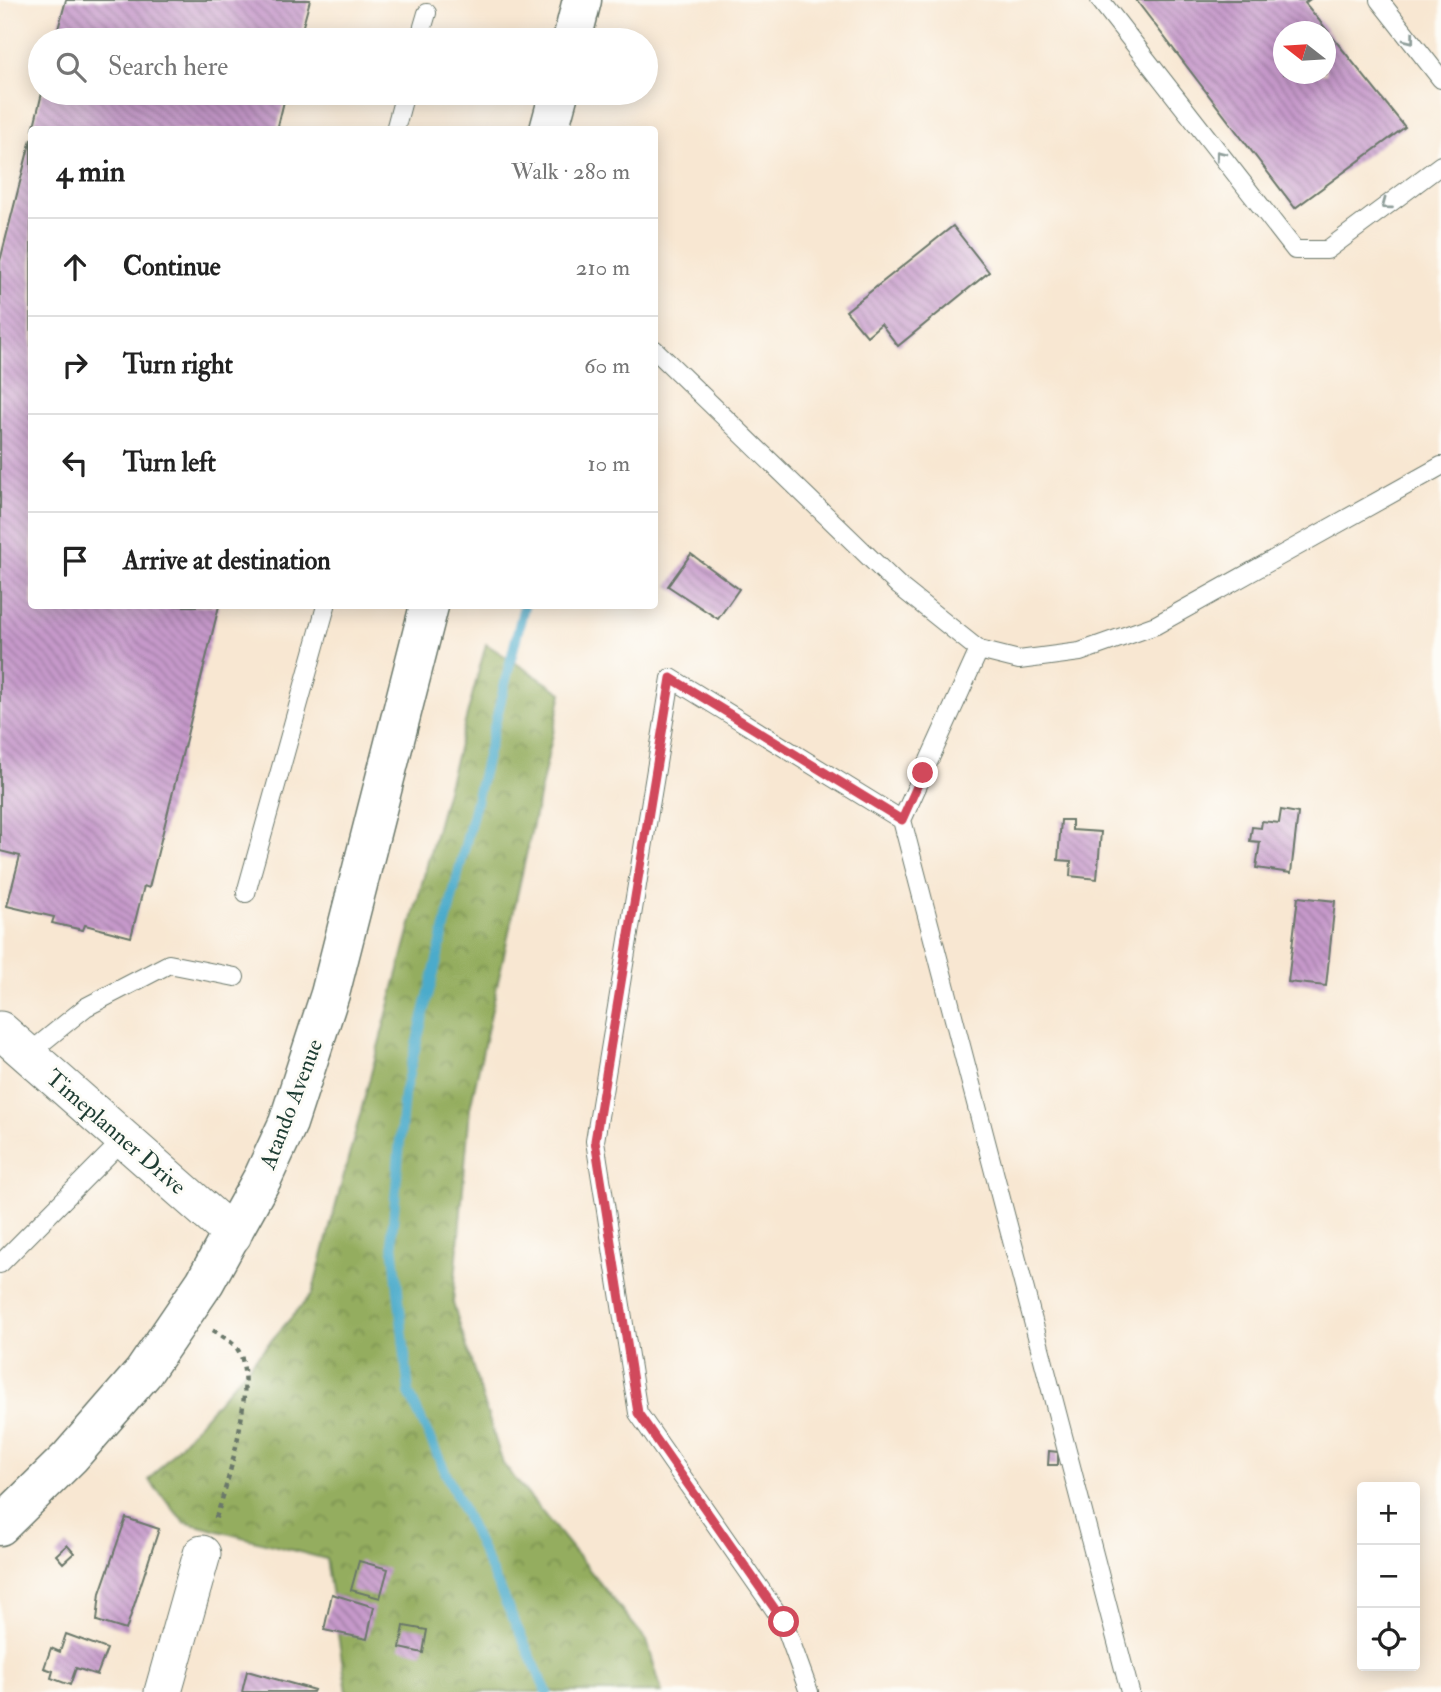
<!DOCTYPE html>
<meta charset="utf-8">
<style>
body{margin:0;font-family:"IM FELL Double Pica",serif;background:#f2f2f2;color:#222}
.controls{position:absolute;right:21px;bottom:21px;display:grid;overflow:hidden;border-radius:7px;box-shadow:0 4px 18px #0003}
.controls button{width:63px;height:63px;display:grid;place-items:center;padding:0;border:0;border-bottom:2px solid #e0e0e0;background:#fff;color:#222;font:35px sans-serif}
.compass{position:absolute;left:1273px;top:21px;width:63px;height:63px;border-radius:50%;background:#fff;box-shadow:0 4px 18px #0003;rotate:287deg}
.stop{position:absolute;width:21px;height:21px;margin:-16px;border:5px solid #d1495b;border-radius:50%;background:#fff}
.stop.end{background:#d1495b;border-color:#fff;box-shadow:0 2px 7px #0008}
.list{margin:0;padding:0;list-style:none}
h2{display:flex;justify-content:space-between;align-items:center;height:91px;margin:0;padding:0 28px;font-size:30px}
h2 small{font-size:23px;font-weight:400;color:#767676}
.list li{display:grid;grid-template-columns:46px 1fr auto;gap:21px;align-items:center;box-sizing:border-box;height:98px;padding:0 28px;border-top:2px solid #e0e0e0}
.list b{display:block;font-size:26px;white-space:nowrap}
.list em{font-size:23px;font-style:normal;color:#767676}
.icon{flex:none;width:38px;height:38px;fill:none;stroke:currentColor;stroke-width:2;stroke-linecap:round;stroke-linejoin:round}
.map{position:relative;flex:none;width:1441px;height:1692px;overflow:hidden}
.search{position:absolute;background:#fff;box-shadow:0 4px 18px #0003;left:28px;top:28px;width:630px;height:77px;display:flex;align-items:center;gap:18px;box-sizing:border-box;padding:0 24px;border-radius:38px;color:#767676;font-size:26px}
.panel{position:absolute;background:#fff;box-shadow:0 4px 18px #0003;left:28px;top:126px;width:630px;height:483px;border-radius:7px}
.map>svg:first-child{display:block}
</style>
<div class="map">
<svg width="1441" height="1692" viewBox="0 0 1441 1692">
<defs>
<pattern id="forest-crowns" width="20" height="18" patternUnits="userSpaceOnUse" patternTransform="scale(1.75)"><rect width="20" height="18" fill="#94ad5f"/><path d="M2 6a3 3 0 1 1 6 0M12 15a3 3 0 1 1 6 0" fill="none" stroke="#788e4f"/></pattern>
<pattern id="building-back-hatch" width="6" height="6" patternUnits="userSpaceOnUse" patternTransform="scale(1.75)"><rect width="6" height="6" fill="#c699ca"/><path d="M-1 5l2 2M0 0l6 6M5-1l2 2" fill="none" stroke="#a07ea5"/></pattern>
</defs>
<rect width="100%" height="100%" fill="#fdfcf7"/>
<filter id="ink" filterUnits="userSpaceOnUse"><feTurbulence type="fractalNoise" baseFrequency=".0143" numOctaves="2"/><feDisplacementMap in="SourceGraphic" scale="14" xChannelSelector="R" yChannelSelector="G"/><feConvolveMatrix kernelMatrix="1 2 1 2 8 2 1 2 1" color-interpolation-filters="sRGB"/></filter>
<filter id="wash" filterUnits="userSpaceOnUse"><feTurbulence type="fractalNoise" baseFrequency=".00686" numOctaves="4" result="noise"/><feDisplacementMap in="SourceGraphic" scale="28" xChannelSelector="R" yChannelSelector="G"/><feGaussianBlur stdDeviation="1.57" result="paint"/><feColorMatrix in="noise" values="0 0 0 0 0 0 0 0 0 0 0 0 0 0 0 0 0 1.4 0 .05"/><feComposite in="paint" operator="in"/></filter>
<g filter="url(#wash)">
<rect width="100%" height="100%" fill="#f8e7d2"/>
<path fill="url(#forest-crowns)" stroke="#5a754a" stroke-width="2" d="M486 644 562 693 470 1108 453 1303 503 1464 647 1641 662 1692H347L326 1559 184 1522 149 1480 312 1294Z"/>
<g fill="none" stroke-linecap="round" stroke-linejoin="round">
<path stroke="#4cabcb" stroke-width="10" d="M524 606 404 1094 392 1234 409 1393 547 1692"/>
</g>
<g id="blocks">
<path fill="url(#building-back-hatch)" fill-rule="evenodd" d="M66 0H310L301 33 307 35 306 40H55Z
M1136 0H1309L1305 3 1405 127 1295 208ZM1284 32H1326V74H1284Z
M42 93H286L277 130H33Z
M31 139 32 606H219L149 888 144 886 131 937 85 925 83 930 52 923 54 917 7 906 20 856 0 851V261Z
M953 226 989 272 898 346 881 324 867 336 846 311Z
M691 554 739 589 718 619 668 586Z
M1281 810 1298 813 1291 873 1256 868 1260 842 1250 841 1252 827 1261 828 1262 821 1279 823Z
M1061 820H1072V830L1101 832 1097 879 1070 876 1071 861 1058 860Z
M1298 897 1335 901 1326 986 1288 982Z
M1049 1451 1058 1452V1465H1048Z
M126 1518 159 1529 126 1630 97 1621 100 1593Z
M67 1545 74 1553 63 1563 56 1555Z
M359 1561 388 1569 380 1598 351 1590Z
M332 1594 374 1607 367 1639 324 1630Z
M404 1626 427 1630 423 1653 400 1648Z
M66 1634 107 1649 97 1675 76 1668 70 1685 51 1678 53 1671 44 1668 51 1648 60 1652Z
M247 1671 314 1690 313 1692H242Z"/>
</g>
</g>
<g filter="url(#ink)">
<use href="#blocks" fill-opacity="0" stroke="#6b786b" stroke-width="2"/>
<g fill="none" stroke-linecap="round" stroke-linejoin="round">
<g stroke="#6b786b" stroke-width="20">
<path id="service" d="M1100 0 1295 250H1327L1441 165
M1379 0 1441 79
M419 40 427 13
M395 130 405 93
M654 349 899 586 979 650 1019 660 1080 652 1156 625 1441 466
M979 650 902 820 1130 1692
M246 893 326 606
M28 1054 86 1007 169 964 235 977
M0 1264 124 1139
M809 1692 784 1623 638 1413 595 1141 671 678 902 820"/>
</g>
<g stroke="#6b786b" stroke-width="39">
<path id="minor" d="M0 1030 233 1235
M163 1692 202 1554"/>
</g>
<g stroke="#6b786b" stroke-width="41">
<path id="secondary" d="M572 40 582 0
M549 130 559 93
M0 1526 70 1457 143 1373 205 1282 263 1177 288 1123 330 994 429 606"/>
</g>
<path stroke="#6b786b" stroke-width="4.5" stroke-dasharray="5 5" stroke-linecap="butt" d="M213 1330C221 1335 233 1342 238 1350 258 1380 227 1489 214 1523"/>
<use href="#service" stroke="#fff" stroke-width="18"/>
<use href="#minor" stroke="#fff" stroke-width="37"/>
<use href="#secondary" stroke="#fff" stroke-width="38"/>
</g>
<defs><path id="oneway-chevron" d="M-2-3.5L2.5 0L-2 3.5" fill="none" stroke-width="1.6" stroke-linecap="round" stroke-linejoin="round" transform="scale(1.75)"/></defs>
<g stroke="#8f9e9a">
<use href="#oneway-chevron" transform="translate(1410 39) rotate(52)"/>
<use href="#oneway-chevron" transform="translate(1220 155) rotate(-128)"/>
<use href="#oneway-chevron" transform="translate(1386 205) rotate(143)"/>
</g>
</g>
<g fill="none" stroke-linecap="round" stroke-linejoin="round" filter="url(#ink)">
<path stroke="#d1495b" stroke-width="9" d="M784 1622 638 1413 595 1141 671 678 902 820 923 773"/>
</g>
<g text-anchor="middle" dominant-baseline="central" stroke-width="6" stroke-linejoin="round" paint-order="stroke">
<g font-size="23" fill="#1f3d34" stroke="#fdfcf7">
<text transform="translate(291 1104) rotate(-69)">Atando Avenue</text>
<text transform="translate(116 1132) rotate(41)">Timeplanner Drive</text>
</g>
</g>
</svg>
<div class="controls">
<button>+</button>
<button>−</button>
<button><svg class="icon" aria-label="locate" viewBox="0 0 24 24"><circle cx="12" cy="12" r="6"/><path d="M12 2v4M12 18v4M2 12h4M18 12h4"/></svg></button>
</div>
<svg class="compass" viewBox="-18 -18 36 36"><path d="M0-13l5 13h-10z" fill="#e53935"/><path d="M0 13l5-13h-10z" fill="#767676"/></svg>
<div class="stop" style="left:784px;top:1622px"></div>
<div class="stop end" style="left:923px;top:773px"></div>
<div class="search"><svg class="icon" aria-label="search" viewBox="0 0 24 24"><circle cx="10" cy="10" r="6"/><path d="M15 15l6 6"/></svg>Search here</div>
<section class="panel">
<h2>4 min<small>Walk · 280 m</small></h2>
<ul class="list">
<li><svg class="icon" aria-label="ahead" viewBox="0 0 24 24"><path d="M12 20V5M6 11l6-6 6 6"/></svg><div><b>Continue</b></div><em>210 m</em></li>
<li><svg class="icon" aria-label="right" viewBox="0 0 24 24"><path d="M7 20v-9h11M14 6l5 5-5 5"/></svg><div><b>Turn right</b></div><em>60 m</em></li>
<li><svg class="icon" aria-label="left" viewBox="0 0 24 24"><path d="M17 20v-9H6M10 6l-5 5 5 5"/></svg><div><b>Turn left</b></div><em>10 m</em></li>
<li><svg class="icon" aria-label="arrive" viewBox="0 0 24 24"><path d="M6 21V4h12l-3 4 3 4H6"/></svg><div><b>Arrive at destination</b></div></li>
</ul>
</section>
</div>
